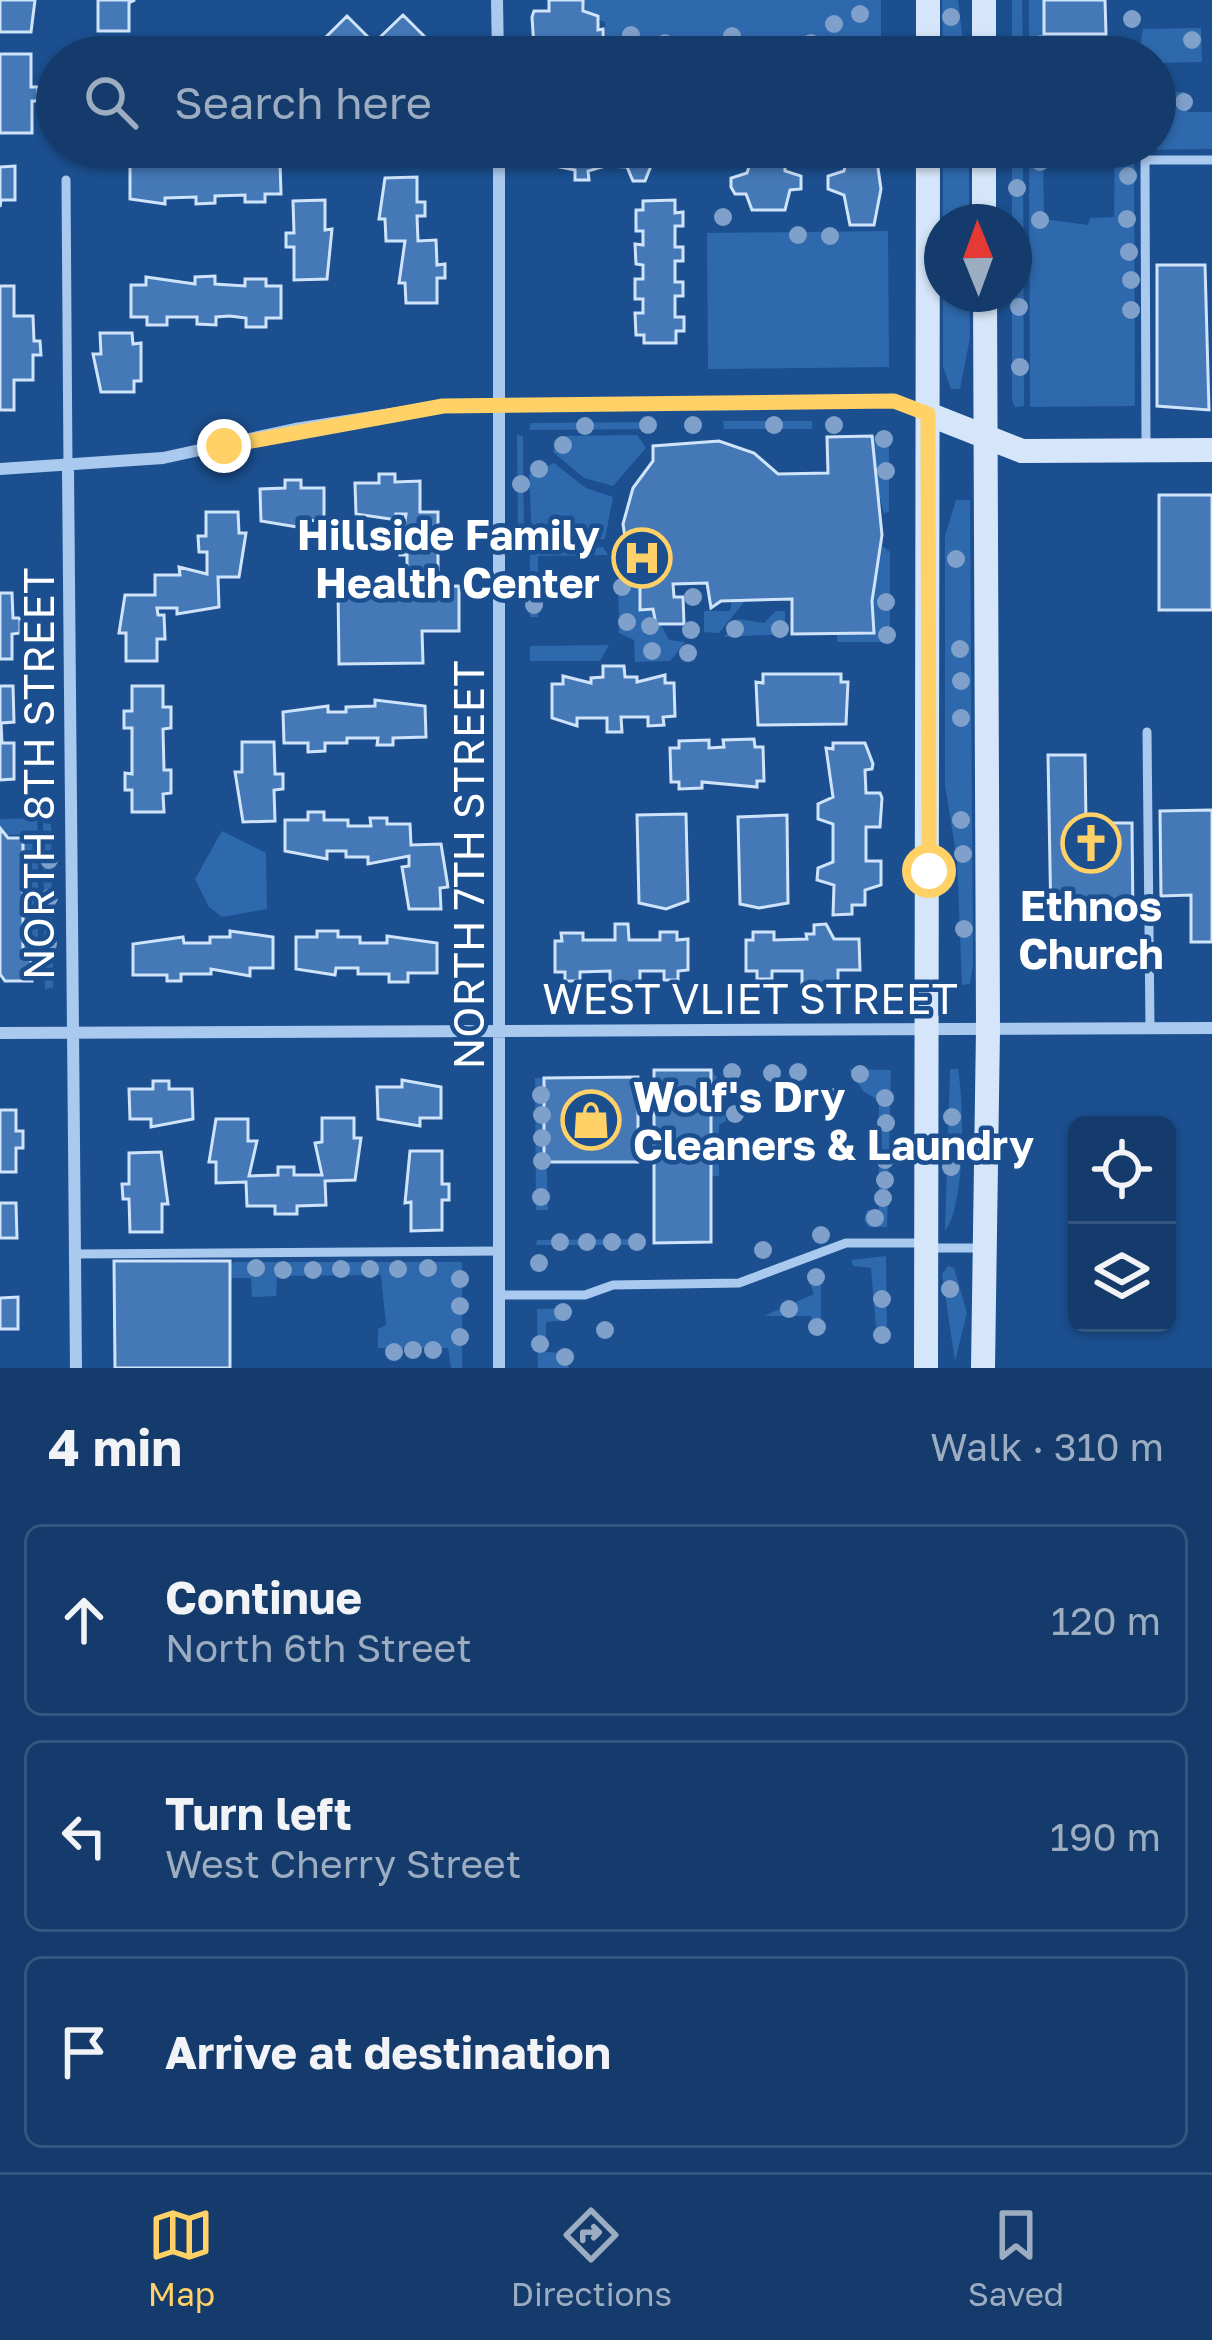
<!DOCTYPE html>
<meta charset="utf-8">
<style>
body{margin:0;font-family:"Golos Text",sans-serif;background:#1d4271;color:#f1f3f6}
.controls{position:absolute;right:36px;bottom:36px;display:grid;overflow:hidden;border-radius:18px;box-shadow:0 3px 9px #0004}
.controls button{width:108px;height:108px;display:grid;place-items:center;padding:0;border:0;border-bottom:3px solid #33557e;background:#143b6b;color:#f1f3f6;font:60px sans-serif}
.compass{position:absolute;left:924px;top:204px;width:108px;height:108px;border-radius:50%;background:#143b6b;box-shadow:0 3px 9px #0004;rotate:359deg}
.stop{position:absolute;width:36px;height:36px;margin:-27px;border:9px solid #ffd166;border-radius:50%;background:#fff}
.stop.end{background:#ffd166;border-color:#fff;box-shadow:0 3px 12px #0008}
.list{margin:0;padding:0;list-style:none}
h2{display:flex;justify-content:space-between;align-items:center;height:156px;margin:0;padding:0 48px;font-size:51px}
h2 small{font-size:39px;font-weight:400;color:#9dadc1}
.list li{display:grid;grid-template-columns:78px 1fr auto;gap:36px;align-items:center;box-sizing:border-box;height:192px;margin:0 24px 24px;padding:0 24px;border:3px solid #33557e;border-radius:18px}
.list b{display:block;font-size:45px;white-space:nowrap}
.list p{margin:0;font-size:39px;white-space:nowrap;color:#9dadc1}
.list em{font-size:39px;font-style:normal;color:#9dadc1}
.icon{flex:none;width:66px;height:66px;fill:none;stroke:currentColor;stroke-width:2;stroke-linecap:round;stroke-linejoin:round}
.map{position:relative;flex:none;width:1212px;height:1368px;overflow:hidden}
.search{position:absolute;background:#143b6b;box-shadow:0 3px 9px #0004;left:36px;right:36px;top:36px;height:132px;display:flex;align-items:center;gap:30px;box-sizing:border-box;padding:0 42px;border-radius:66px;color:#9dadc1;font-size:45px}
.sheet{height:804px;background:#143b6b}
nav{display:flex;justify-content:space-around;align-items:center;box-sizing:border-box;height:168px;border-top:3px solid #33557e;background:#143b6b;font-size:33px;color:#9dadc1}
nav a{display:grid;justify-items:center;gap:6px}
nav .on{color:#ffd166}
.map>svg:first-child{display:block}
</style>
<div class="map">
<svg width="1212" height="1368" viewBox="0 0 1212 1368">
<rect width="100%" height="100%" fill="#1b4f8f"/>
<path fill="#2e69ad" d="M583 0H881V57H606L605 22 588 16Z
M942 0H958L965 57H943Z
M1012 0H1022L1023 57H1012Z
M1029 0H1044L1048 57H1029Z
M1201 28 1202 62 1155 63V57H1138L1143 29Z
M1155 92H1185L1188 112H1212V149L1134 150 1135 406 1030 407 1029 147H1043L1044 219 1088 225 1090 218 1114 217 1115 147H1155Z
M943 147H969V222H943Z
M1012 147H1023L1024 406 1015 407 1012 399Z
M888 231 889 367 708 369 707 233Z
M943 294H969L970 338 960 389H951L943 367Z
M723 421H812V429H724Z
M655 422V429L529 430 531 423Z
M517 435 523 436 524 543H518Z
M637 435 646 448 613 486 584 478 553 452 560 436Z
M872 436H889V511L884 514 873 470Z
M554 463 586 488 613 497 605 539H532L529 474Z
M956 500H970L973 965 970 984 962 985 957 860 945 785V536Z
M882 546 890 552V642H837V633L874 632 872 601Z
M603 547 608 555 538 556V617H530V552Z
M626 551 640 577V609H653L669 640 685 642 670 661 635 662 634 640 619 633 618 562Z
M732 601H745L719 633 704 632V611H730Z
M776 611H785V634L724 637 738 619 764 623Z
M609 645 600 661H530V646Z
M37 818 38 834 7 835 0 828V819Z
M43 823 51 824 53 988 45 989Z
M222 831 266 853 267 909 222 917 209 907 195 879Z
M23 838H38V979L32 981 31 958 23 957Z
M849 1069 891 1070 887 1227H869L864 1220 867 1210 879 1211V1101L863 1091Z
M950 1069H958C964 1104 966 1204 945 1231Z
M711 1070 722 1083 726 1121 719 1125V1176H711Z
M535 1078H544L548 1210H536Z
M644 1239V1245H536L537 1240Z
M886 1256 887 1340H877L871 1268 853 1266 851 1260Z
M236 1262H462V1368H451L448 1348H378V1329L386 1325 381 1275 277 1276 276 1296 252 1297 251 1278H230V1264Z
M948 1266 954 1268 967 1313 955 1361 942 1274Z
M816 1270 821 1274V1332L812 1333 811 1316H764L814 1294 807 1275Z
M565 1308 568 1320 546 1322V1352L562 1353 569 1368H538L537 1309Z"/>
<path fill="#4478b7" stroke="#cfe3fa" stroke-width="3" d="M0 0H35L31 32H0Z
M98 0H135L129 3V31H98Z
M549 0H583V11L598 16V30L603 29 604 57H550V46L534 47 532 17 534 11H549Z
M1044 0H1105L1106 34H1044Z
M403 15 427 39 411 57H336L321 42 347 16 374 43Z
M0 54H31V87H38V101H32V133H0Z
M554 147H671L672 166H651L645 181H633L627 167 605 166 588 171 589 180H575V170L555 166Z
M849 147H875L881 189 874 225H850L844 195 828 189V176L844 171Z
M245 154 280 162 281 194H265V202H245V195L215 196V203L196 204V197L165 198V204L130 199V166L146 165V158H166V165H194V157H214V165H229L245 163Z
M785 156V171L801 176V189L790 190 785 210H752L746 194H735L731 187V178L747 173 752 157Z
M15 166V200H1L0 207V167Z
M417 177V202H425V216H417L418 241 436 240 437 265 445 264V278H437V303H406L405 283H399L405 241H386L385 219H379L385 178Z
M325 200V230L332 229 327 279 294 280V247H286V233H294L293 201Z
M675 200V213L683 212V226H675V247H683V261H675V282H683V296H675V317H684V331H676V343H644V335H636L635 313H643V299H635V279H643V265L636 264 635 244 643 245V231H636V210H643V201Z
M1157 265H1205L1209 410 1157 406Z
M215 276V284L245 286V279H266V286H281V318H266V327H246V318L230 316 216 317V325L197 324V317H167V325H147V317H131V285H146V277L195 284V277Z
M0 286H14V316H33L34 341H40L41 355H33V380H14V410H0Z
M100 333H132L133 344 141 343V381H134V392H101L93 354H101Z
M872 436 882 535 872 601 874 633 792 634V599L721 601 711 608 707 583 673 584 674 597H683L684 624H656L653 609 640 610V577L628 557 623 524 633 488 653 461V446L719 441 754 453 778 474 828 473 827 437Z
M379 474H395V482L420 481V512H438V536H446L447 551 438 552V574H407V555H400L406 514H396L397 520 356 514 355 483H379Z
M285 480H301V488H324V520L303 521V528L261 521 260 489 285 488Z
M1159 495H1212V610H1159Z
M206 512H238L239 533H246L239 577H218L219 607 177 614V608H157L158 615H164L165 639H157V661H126V633H119L125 595H155V575H180L179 567 207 574V552H199L198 536H206Z
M459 586V631H422L423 663 339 664 338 587Z
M0 593H12L13 618H20V633L12 634V659H0Z
M603 666H624L625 677H637V682L665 675V683H674L675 716 663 717 664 725 648 726V717H621L622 732H607V718H577V726L552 718V684H563V676L591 683V678L603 677Z
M763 674H841V682H848L846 724 758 725 756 682 763 683Z
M0 686H13L14 722 1 723 2 743H14V779L0 780Z
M132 686H163V707H171V728L163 729 164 770H171V793L163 794 164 812H132V790H125V773L132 774V728H124V711H132Z
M375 700 425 706 426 737 393 738V745H377L378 738H347V743H325V751L308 752V743H284L283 712 328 706V712H346V707L375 706Z
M754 739 755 747H763L764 781H757V787L702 782V788L679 789V782H671L670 748H679V741L709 740V748L724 747 723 740Z
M242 742H274L275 774H283V789L274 790 275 821 243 822 235 772H242Z
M833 743H865L873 764 872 769 865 770 866 793H880L882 798 880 827H866V861H881V885L865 890V905H852V914L833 915 834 885 817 880 818 868 833 862V824L818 819V804L833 797 826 748 833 749Z
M1048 755H1085L1086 823H1132L1133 920 1051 921Z
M1212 810V942H1191V895L1161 896 1160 811Z
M308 812H324V820H348V826H371L370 818H387V824H410L411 845 441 844 448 887 440 888 441 909H409L402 867 409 866V856L368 864V857H346V851H327V859L285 851V820H308Z
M686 814 688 901 666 909 639 903 637 815Z
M787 815 788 903 759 908 740 904 738 817Z
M0 828 8 838H23V957H31L32 981H5L0 974Z
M615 924H628L629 940H660V932H677V940L688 939V970L678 971V980H664V971H640V986L635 988H610V971L580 972V981H565V972H555V941H562L561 933H583V940H615Z
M826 924 834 939H859L860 970H838V985L808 988 802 986V971H772V979H757V971H746V940H753V932H774V940L807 939 806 934H814V925Z
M230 931 273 937V968H250V976L211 969V974H181V981H167V975H133V944L183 937 184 943H210V937H230Z
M317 931H338V937H360V943H387V936L437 943V973H408V982H389V974H358V968H336L335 975 296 969V937H317Z
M654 1070H711V1242L654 1243Z
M638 1077V1162H544V1078Z
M402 1080 441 1087V1118H420V1126L378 1119 377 1087H402Z
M153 1081H169V1089H192L193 1119 151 1127V1119H130L129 1089H153Z
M0 1110H16V1131H23V1148H16V1172H0Z
M322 1118H354V1138H361L355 1180 325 1181 326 1205 297 1206V1214H275V1206H247L246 1182 216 1183V1162H209L216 1119H248V1141H257L249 1176 278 1175V1167H294V1175H322L315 1143 322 1142Z
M410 1151H442V1184H449V1200H442V1230L411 1231V1202L405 1203Z
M161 1152 168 1204H162V1232H130L129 1199H123L122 1184H129V1153Z
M0 1203H16L17 1238H0Z
M114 1261H230V1368H115Z
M18 1297V1329H0V1298Z"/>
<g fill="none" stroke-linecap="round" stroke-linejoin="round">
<path stroke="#a9c9ee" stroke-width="9" d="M66 180 68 468
M1146 445 1145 160H1212
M1147 732 1150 1028
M928 1248H982
M75 1254 500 1251
M500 1295H585L613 1285 739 1283 846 1243H923"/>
<path stroke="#a9c9ee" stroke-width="12" d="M497 0 498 57
M499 147V1368
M68 468 76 1368
M0 469 163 458 295 429 443 406 894 401 927 414
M0 1033 1212 1028"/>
<path stroke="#d6e6fa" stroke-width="24" d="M928 0V57
M984 0V57
M984 147V222
M928 414 1022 451 1212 450
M926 1368 928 147
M983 1368 988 1029 985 294"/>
</g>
<g fill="#7ea0ca">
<circle cx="860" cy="14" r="9"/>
<circle cx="951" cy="17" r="9"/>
<circle cx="1132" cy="19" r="9"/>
<circle cx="834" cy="24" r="9"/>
<circle cx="631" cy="35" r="9"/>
<circle cx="732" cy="36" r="9"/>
<circle cx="1192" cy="40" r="9"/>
<circle cx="665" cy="43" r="9"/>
<circle cx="811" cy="43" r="9"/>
<circle cx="1041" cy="44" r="9"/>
<circle cx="695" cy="45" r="9"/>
<circle cx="1184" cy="102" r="9"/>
<circle cx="1040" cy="162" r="9"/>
<circle cx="1128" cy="176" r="9"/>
<circle cx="1017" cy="188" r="9"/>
<circle cx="723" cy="217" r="9"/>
<circle cx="1127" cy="219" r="9"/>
<circle cx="1040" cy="220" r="9"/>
<circle cx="798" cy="235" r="9"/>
<circle cx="830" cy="236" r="9"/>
<circle cx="1129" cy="252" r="9"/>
<circle cx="1131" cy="280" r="9"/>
<circle cx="1019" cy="307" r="9"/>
<circle cx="1131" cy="310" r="9"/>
<circle cx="1020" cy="367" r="9"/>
<circle cx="648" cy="425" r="9"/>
<circle cx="693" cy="425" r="9"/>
<circle cx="774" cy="425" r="9"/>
<circle cx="834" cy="425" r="9"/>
<circle cx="585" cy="426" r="9"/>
<circle cx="884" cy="439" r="9"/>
<circle cx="563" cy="445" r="9"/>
<circle cx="539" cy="469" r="9"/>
<circle cx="886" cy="471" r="9"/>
<circle cx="521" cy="484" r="9"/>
<circle cx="521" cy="533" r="9"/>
<circle cx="956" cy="559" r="9"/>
<circle cx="534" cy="582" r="9"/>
<circle cx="622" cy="587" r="9"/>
<circle cx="693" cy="597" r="9"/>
<circle cx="886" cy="602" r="9"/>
<circle cx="534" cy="605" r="9"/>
<circle cx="627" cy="622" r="9"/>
<circle cx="650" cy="626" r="9"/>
<circle cx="735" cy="629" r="9"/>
<circle cx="780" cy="629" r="9"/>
<circle cx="691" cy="630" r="9"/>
<circle cx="887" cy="635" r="9"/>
<circle cx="960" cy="649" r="9"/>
<circle cx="652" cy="651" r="9"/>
<circle cx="688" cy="653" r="9"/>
<circle cx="961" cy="681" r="9"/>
<circle cx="961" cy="718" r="9"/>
<circle cx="961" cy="820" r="9"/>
<circle cx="963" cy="854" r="9"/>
<circle cx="49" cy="860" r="9"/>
<circle cx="49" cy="898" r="9"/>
<circle cx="964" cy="929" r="9"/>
<circle cx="48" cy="944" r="9"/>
<circle cx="732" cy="1072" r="9"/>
<circle cx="798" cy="1072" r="9"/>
<circle cx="772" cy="1073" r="9"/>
<circle cx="860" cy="1074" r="9"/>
<circle cx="541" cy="1095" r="9"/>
<circle cx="832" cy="1097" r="9"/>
<circle cx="885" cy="1098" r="9"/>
<circle cx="735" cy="1114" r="9"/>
<circle cx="542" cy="1115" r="9"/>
<circle cx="952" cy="1117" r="9"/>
<circle cx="886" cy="1123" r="9"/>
<circle cx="542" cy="1138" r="9"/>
<circle cx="885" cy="1160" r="9"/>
<circle cx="542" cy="1161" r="9"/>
<circle cx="951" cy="1167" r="9"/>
<circle cx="885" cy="1180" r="9"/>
<circle cx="541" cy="1197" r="9"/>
<circle cx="883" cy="1198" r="9"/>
<circle cx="875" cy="1218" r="9"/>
<circle cx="821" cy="1235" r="9"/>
<circle cx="560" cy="1242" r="9"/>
<circle cx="587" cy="1242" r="9"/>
<circle cx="612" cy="1242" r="9"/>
<circle cx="637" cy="1242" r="9"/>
<circle cx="763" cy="1250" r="9"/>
<circle cx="539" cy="1263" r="9"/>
<circle cx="256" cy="1268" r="9"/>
<circle cx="428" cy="1268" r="9"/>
<circle cx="341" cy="1269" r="9"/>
<circle cx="370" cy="1269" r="9"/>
<circle cx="398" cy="1269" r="9"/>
<circle cx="283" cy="1270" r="9"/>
<circle cx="313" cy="1270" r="9"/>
<circle cx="816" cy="1277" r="9"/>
<circle cx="460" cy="1279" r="9"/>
<circle cx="950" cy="1289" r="9"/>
<circle cx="882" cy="1299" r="9"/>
<circle cx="460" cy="1306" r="9"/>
<circle cx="789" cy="1309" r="9"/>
<circle cx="563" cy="1312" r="9"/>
<circle cx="817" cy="1327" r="9"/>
<circle cx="605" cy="1330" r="9"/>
<circle cx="882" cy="1335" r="9"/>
<circle cx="460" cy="1337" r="9"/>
<circle cx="540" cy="1344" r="9"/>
<circle cx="413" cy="1350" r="9"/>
<circle cx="433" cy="1350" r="9"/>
<circle cx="394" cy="1352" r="9"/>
<circle cx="565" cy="1357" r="9"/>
</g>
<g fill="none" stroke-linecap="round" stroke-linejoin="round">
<path stroke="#ffd166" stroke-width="15" d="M224 446 443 406 894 401 928 414 929 871"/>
</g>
<defs>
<g id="hospital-ring" transform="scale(3)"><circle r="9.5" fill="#1b4f8f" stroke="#ffd166" stroke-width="1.5"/><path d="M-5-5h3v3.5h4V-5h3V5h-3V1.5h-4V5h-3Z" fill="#ffd166"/></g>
<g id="church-ring" transform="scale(3)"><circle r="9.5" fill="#1b4f8f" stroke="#ffd166" stroke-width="1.5"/><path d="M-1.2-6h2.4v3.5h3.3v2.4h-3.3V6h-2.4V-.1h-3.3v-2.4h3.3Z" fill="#ffd166"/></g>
<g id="shop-ring" transform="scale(3)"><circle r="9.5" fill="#1b4f8f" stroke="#ffd166" stroke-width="1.5"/><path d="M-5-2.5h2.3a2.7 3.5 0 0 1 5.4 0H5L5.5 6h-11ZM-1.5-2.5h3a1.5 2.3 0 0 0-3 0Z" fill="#ffd166"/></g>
</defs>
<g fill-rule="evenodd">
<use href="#hospital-ring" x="642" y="558"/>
<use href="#church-ring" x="1091" y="843"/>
<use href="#shop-ring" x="591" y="1120"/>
</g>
<g text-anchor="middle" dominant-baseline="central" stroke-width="9" stroke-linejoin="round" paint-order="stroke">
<g font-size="42" font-weight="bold" fill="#fff" stroke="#1b4f8f" text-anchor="end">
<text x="600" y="534">Hillside Family<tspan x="600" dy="48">Health Center</tspan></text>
<text x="1091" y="905" text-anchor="middle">Ethnos<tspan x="1091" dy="48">Church</tspan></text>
<text x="633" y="1096" text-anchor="start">Wolf's Dry<tspan x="633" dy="48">Cleaners &amp; Laundry</tspan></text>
</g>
<g font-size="42" fill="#fff" stroke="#1b4f8f">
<text transform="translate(38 774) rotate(-90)">NORTH 8TH STREET</text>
<text transform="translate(468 865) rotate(-90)">NORTH 7TH STREET</text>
<text x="750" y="998">WEST VLIET STREET</text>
</g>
</g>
</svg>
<div class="controls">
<button><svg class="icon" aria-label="locate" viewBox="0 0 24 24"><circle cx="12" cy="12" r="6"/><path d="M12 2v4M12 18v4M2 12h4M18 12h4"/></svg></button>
<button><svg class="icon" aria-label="layers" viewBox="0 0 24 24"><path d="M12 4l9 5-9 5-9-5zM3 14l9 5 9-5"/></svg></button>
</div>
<svg class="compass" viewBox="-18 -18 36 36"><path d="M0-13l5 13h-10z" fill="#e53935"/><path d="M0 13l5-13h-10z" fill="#9dadc1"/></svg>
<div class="stop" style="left:929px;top:871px"></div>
<div class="stop end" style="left:224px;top:446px"></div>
<div class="search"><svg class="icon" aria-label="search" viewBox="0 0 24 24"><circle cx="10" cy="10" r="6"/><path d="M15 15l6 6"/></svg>Search here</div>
</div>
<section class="sheet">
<h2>4 min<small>Walk · 310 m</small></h2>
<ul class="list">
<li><svg class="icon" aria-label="ahead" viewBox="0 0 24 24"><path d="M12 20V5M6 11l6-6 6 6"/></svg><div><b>Continue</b><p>North 6th Street</p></div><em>120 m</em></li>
<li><svg class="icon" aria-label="left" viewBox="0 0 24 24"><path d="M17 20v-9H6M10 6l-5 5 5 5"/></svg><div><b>Turn left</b><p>West Cherry Street</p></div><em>190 m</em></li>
<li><svg class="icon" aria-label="arrive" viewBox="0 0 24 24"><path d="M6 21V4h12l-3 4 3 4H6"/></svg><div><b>Arrive at destination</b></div></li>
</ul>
</section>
<nav>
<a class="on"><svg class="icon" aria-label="map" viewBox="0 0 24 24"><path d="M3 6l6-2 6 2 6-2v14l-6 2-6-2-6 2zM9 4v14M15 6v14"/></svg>Map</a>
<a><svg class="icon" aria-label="directions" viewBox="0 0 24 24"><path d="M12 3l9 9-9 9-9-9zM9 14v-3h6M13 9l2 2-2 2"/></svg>Directions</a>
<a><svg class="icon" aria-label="saved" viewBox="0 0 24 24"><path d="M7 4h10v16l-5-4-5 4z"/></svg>Saved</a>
</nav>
